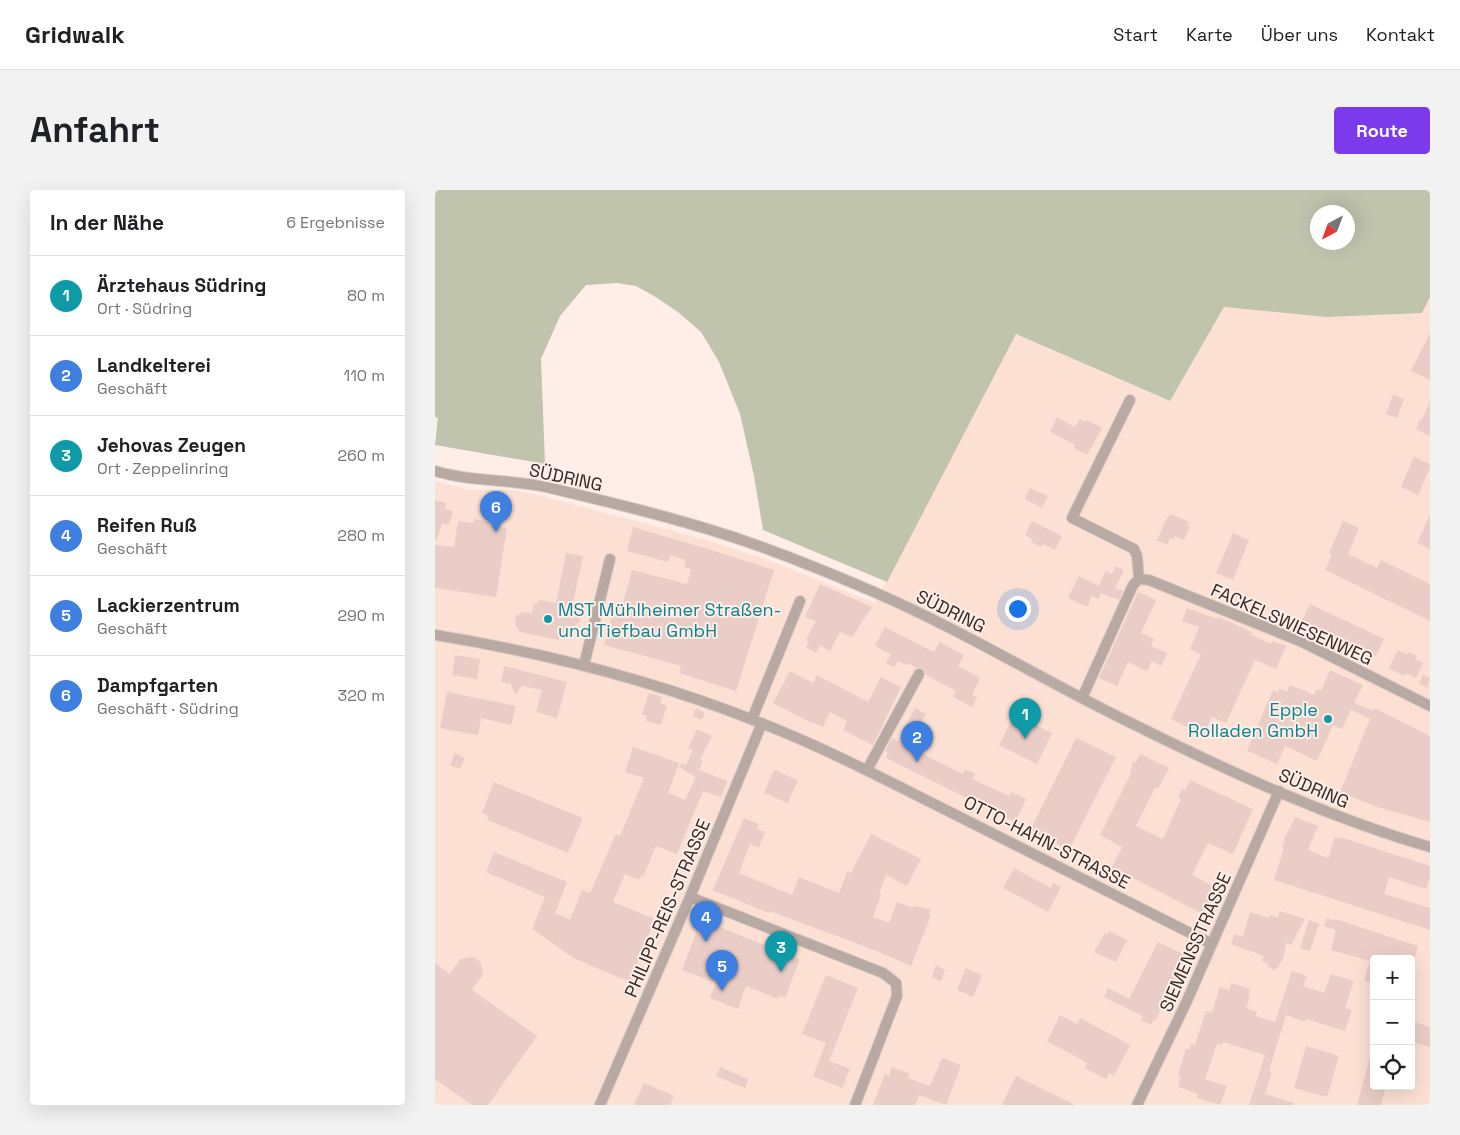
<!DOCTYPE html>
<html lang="de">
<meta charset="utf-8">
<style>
body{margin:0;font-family:"Space Grotesk",sans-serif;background:#f2f2f2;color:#202124}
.controls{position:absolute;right:15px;bottom:15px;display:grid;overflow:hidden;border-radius:5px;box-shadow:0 5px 20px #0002}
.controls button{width:45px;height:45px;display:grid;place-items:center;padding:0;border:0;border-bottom:1px solid #e0e0e0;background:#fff;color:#202124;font:25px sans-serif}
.compass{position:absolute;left:875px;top:15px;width:45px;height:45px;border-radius:50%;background:#fff;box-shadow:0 5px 20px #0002;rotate:221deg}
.you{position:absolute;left:582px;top:418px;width:18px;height:18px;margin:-12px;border:4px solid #fff;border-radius:50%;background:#1a73e8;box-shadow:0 0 0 8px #1a73e833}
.badge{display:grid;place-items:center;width:32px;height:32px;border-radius:50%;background:#7c3aed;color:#fff;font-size:16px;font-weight:700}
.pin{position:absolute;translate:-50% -41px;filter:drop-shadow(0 1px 2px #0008)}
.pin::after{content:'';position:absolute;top:26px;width:18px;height:15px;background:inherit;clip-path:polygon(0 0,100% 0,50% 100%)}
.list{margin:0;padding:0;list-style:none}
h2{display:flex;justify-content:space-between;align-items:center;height:65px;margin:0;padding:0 20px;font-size:21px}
h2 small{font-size:16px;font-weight:400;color:#757577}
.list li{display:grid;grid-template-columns:32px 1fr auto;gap:15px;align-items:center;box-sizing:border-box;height:80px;padding:0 20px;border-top:1px solid #e0e0e0}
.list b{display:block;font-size:19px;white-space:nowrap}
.list p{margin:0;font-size:16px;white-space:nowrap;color:#757577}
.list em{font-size:16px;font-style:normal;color:#757577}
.icon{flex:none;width:28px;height:28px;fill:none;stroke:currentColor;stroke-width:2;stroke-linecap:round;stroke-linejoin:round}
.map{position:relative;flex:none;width:995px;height:915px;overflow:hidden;border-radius:5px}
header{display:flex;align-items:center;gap:30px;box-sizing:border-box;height:70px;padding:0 25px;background:#fff;border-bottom:1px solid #e0e0e0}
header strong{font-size:24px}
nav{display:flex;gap:28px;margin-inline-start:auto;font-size:18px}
.intro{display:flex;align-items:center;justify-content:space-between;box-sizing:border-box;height:120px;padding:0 30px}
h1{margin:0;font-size:35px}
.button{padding:12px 22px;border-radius:5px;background:#7c3aed;color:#fff;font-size:18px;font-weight:700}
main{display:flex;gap:30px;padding:0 30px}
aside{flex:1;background:#fff;border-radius:5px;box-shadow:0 5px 20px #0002}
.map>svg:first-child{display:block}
</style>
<header>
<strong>Gridwalk</strong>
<nav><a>Start</a><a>Karte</a><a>Über uns</a><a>Kontakt</a></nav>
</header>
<div class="intro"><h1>Anfahrt</h1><a class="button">Route</a></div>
<main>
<aside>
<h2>In der Nähe<small>6 Ergebnisse</small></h2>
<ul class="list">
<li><span class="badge" style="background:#0f9aa8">1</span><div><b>Ärztehaus Südring</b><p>Ort · Südring</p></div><em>80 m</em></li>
<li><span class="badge" style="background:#3f7fe0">2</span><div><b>Landkelterei</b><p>Geschäft</p></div><em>110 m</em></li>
<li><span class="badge" style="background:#0f9aa8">3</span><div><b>Jehovas Zeugen</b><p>Ort · Zeppelinring</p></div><em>260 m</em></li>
<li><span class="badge" style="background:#3f7fe0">4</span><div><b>Reifen Ruß</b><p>Geschäft</p></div><em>280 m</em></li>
<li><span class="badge" style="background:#3f7fe0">5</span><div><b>Lackierzentrum</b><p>Geschäft</p></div><em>290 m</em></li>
<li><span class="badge" style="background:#3f7fe0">6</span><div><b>Dampfgarten</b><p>Geschäft · Südring</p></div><em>320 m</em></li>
</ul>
</aside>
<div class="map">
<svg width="995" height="915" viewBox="0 0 995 915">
<rect width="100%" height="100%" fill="#feeee7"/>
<path fill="#fce0d3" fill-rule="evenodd" d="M995 107V915H0V291L36 300H76L98 304 265 348 328 368 440 413 581 144 734 211 789 117 892 127 987 123ZM939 769H976V896H939Z"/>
<path fill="#c0c4ad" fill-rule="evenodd" d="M0 0H995V107L987 123 892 127 789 117 735 211 581 144 452 392 328 340 319 286 305 224 284 172 266 142 243 122 219 106 201 96 182 93 151 95 125 126 106 169 110 274 0 255 3 228 0 227ZM912 22V52H882V22Z"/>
<path fill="#eacdc6" d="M995 143V190L976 181Z
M958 205 969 209 962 228 951 224Z
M995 211V246L981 239 985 229 987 230Z
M622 227 640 237 645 229 650 232 652 230 667 238 652 265 638 258 640 255 615 242Z
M979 267 995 274V278L983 305 966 297Z
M595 298 613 306 607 318 590 309Z
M0 310 11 313 10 319 18 321 14 335 7 333 2 350H0Z
M736 324 754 332 752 335 755 336 749 350 740 346 738 350 735 348 732 355 722 350 733 326 735 327Z
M995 325V359L982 353Z
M39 329 57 332 56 336 72 338 61 407 0 398V355L19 357 23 331 39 333Z
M597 331 627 346 620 360 608 354 606 357 596 352 597 349 590 345Z
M908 331 924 338 913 364 942 378 946 370 995 394V431L890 380 897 364 894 363Z
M198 337 273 359 339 380 301 501 244 483 246 476 169 455 178 422 185 424 197 380 252 394 256 379 249 377 251 370 235 365 233 372 192 361Z
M798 343 814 350 798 390 781 383Z
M131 363 148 366 138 413 146 425 145 432 138 437 131 436 129 445 123 450 85 442 80 434 81 426 88 422 97 423 98 416 105 410 121 413Z
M681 376 689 380 680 398 688 401 684 410 666 403 663 409 657 406 652 417 633 408 644 386 664 396 671 381 677 384Z
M385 394 437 417 417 447 405 442 395 461 385 455 381 463 371 457 374 452 371 450 381 431 370 427Z
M703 402 721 410 706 443 719 449 716 456 732 463 726 476 717 471 712 481 693 472 682 496 664 488Z
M875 414 949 449 941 466 870 434 871 433 867 431Z
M752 418 782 429 783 427 817 442 816 445 836 454 838 451 851 456 841 479 820 470 791 533 777 527 769 545 736 529 766 464 755 459 764 437 747 431Z
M450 437 499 462 505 452 529 465 523 476 545 488 537 505 542 507 537 517 518 507 521 501 491 485 490 481 487 478H481L473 473 471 475 463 471 459 477 451 473 456 464 440 456Z
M963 460 972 465 973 462 982 466 980 469 988 473 981 488 970 483 969 486 954 478Z
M20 465 45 469 42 489 17 485Z
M69 476 132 492 122 528 101 522 107 500 87 496 80 504 76 494 66 492Z
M895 480 928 495 919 513 938 521 940 518 995 546V632L942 617 905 602 935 529 916 520 907 539 898 535 882 571 850 556 842 574 812 561 838 500 843 502 844 498 852 502 855 495 879 505 882 499 886 501Z
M355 481 378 493 382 485 433 512 446 487 466 497 438 555 408 540 412 531 395 522 388 537 369 529 338 513Z
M988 485 995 488 992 498 984 493Z
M12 502 81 516 76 535 46 528 43 545 5 538Z
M214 503 227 507 225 513 232 516 226 535 211 531 212 526 207 524Z
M261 518 270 523 267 530 258 526Z
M480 518 491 524 485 535 499 542 488 564 528 584 530 579 540 584 537 589 574 606 576 602 591 609 580 632 451 568 453 563 450 561 457 548 463 551Z
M579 525 617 543 602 574 564 555Z
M262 539 277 546 265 570 268 571 264 580 292 591 286 607 268 601 242 664 221 656 208 687 206 686 204 690 190 684 178 712 220 729 195 792 140 769 97 739 110 707 51 682 59 662 132 692 120 723 135 730 147 700 155 703 181 644 185 646 209 588 190 582 198 557 244 573 233 603 250 610 261 587 244 577 246 573 251 575 258 560 253 558Z
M641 548 681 567 634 660 595 640Z
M20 563 30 568 25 579 15 575Z
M705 564 734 578 723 599 720 598 701 636 728 649 746 609 743 607 747 598 750 600 755 590 818 619 798 664 773 653 757 685 783 699 770 725 686 682 684 688 674 683 687 657 665 645 695 585 698 572H701Z
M339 580 363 590 353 613 329 603Z
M59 592 148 628 133 663 52 630 54 626 47 623Z
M860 627 883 636 873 660 893 668 900 647 905 649V647L995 676V686L991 699 954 687 949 704 995 718V740L839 690 849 658 847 657 850 650H849Z
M309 628 324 634 322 639 330 642 324 658 315 654 304 683 357 705 364 687 404 703 412 682 416 683 436 644 486 669 472 696 451 685 444 704 446 705 438 727 454 733 462 712 479 718 480 716 496 719 494 724 496 725 476 776 442 761 335 721 334 723 278 700Z
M579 678 616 698 618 693 626 697 613 722 568 698Z
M845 721 870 729 856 755 851 753 848 769 840 781 832 776 833 774 827 771 829 766 796 754 799 744 808 747 815 722 834 728 835 725 843 728Z
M892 728 900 731V729L983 756 979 769H939V794L929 791 935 771 896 760 901 740 889 736Z
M266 730 365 769 350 808 344 806 343 809 311 796 303 819 275 808 281 793 247 780Z
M874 730 884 734 875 761 865 758Z
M674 741 692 750 681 772 659 762 670 743 672 744Z
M723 752 752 766 720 831 718 830 716 835 706 830 708 826 669 807 673 798 694 809Z
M38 767 46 772 48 785 37 800 102 846 53 915H37L0 889V773L15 784 25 769Z
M501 775 510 780 506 791 497 787Z
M531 778 547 785 538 807 522 800Z
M857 781 872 786 868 796 889 803 896 784 919 791 910 818 917 820 910 841 871 829 870 832 851 825 834 881 837 882 830 904 859 913V915H814L830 865 788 852 787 855 782 854 770 889 792 896 785 915 762 908 763 904 743 897 746 886 743 885 751 859 754 860 756 854 760 855 771 821 777 822 785 797 794 800 796 793 815 799 813 806 815 807 811 818 822 822 821 826 840 832Z
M391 785 423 798 394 871 415 879 407 898 378 886 391 853 367 844Z
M625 825 642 834 645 828 695 855 679 886 674 883 671 889 650 878 652 873 612 851Z
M976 831 995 837V857L976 851Z
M871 856 904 866 892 907 859 898Z
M936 864H939V896H951L946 915H922Z
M507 868 526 875 511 915 484 905 480 915H438L450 884 454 886 457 877 475 884 473 888 495 896Z
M285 877 313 889 310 898 281 886Z
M581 886 640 915H567Z
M209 893 239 906 235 915H199Z"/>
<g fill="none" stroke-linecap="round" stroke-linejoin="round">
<g stroke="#d9cbc4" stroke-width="12">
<path id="street" d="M695 210 637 328 699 359 702 366 704 389
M0 281C37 292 74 289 111 297 174 312 237 327 298 347 346 363 393 382 439 402 529 441 613 493 702 536 795 582 895 628 995 657
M0 445C111 463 221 491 326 533 390 558 451 590 513 621 601 665 689 709 777 754
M149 475 175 369
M647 508 698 395 704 389 714 390 865 451 995 516
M317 529 365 411
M432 580 484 484
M255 707 448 783 461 793 462 806 420 915
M165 915 255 707 327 533
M702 915 751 813 844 601"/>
</g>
<use href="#street" stroke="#b9a9a3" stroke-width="10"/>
</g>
<g fill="#0f9aa8" stroke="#feeee7" stroke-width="2">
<circle cx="113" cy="429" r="5"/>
<circle cx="893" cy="529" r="5"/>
</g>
<g text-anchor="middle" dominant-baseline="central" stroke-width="4" stroke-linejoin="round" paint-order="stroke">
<g font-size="18" fill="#332925" stroke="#feeee7">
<text transform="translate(131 287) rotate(12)">SÜDRING</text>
<text transform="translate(516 421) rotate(26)">SÜDRING</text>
<text transform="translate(857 434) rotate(24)">FACKELSWIESENWEG</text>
<text transform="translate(879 598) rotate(23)">SÜDRING</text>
<text transform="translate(612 652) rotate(27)">OTTO-HAHN-STRASSE</text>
<text transform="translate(232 718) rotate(-67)">PHILIPP-REIS-STRASSE</text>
<text transform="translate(760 752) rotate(-66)">SIEMENSSTRASSE</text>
</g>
<g font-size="18" fill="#0d838f" stroke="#feeee7" text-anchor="start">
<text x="123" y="419">MST Mühlheimer Straßen-<tspan x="123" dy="21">und Tiefbau GmbH</tspan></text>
<text x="883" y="519" text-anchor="end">Epple<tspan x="883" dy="21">Rolladen GmbH</tspan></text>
</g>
</g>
</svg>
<div class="controls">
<button>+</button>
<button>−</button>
<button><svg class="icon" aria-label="locate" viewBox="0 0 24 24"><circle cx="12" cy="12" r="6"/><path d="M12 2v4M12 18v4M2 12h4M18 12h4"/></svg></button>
</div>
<svg class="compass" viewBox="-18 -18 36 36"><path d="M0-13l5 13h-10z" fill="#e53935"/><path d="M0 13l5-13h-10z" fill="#757577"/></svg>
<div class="you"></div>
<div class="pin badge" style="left:590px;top:549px;background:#0f9aa8">1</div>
<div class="pin badge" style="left:482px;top:572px;background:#3f7fe0">2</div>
<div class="pin badge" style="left:346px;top:782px;background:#0f9aa8">3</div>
<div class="pin badge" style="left:271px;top:752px;background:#3f7fe0">4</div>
<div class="pin badge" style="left:287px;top:801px;background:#3f7fe0">5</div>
<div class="pin badge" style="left:61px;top:342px;background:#3f7fe0">6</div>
</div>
</main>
